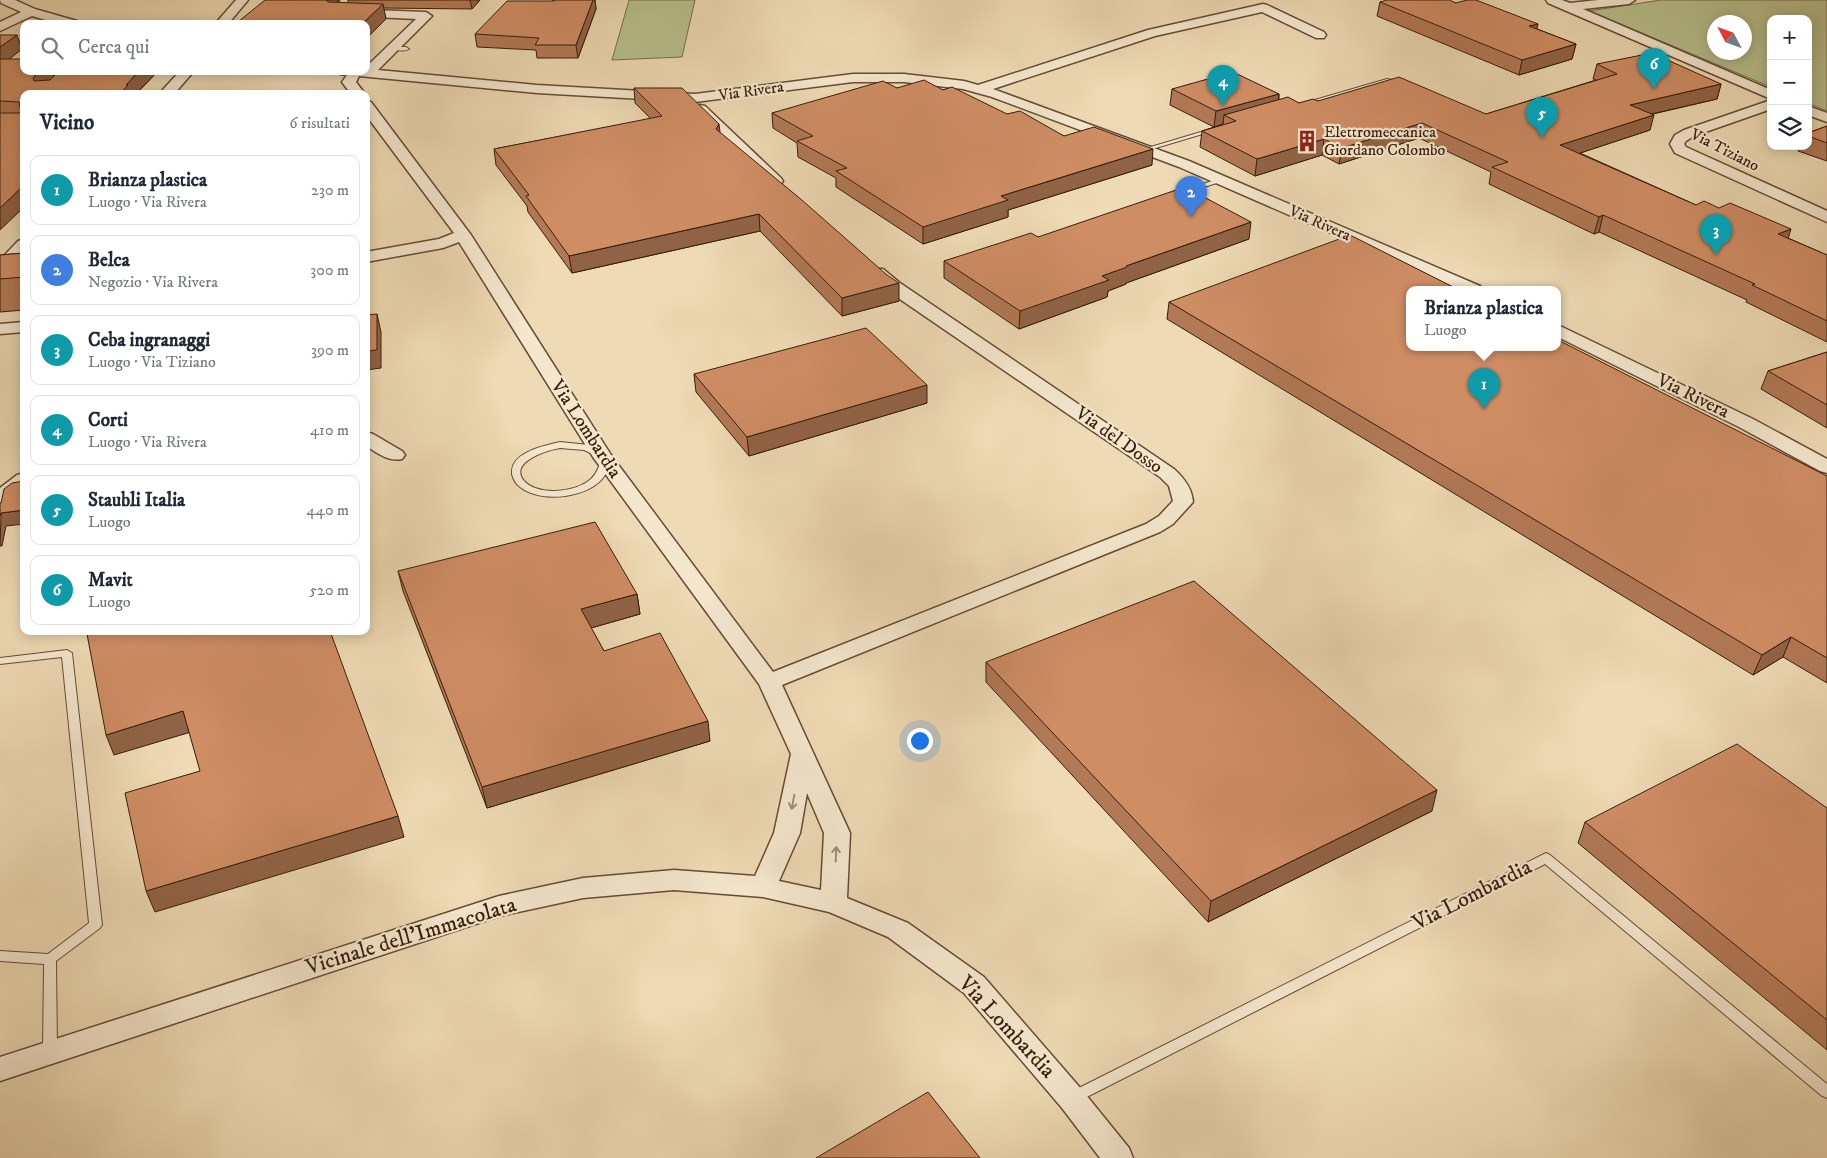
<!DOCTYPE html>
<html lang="it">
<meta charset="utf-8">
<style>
body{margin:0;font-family:"IM FELL DW Pica",serif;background:#f2f2f3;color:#1f2937}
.controls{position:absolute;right:15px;top:15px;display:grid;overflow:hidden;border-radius:10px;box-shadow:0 2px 12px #0003}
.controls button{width:45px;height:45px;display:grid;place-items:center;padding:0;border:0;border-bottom:1px solid #e0e1e3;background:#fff;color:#1f2937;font:25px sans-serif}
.compass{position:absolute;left:1707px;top:15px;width:45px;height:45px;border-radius:50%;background:#fff;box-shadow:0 2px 12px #0003;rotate:311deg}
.you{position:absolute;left:919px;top:740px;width:18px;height:18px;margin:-12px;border:4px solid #fff;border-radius:50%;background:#1a73e8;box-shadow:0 0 0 8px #1a73e833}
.badge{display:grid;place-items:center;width:32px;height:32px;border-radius:50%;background:#8f2418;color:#fff;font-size:16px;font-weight:700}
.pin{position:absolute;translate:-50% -41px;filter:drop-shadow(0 1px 2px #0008)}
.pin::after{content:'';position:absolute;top:26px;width:18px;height:15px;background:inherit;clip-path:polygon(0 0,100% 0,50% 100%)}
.popup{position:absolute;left:1406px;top:286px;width:155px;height:65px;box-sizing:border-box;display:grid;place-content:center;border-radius:10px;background:#fff;filter:drop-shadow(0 1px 4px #0005);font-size:16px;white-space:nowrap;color:#747a83}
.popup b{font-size:19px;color:#1f2937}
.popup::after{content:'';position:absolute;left:50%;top:100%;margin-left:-10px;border:10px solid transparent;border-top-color:#fff}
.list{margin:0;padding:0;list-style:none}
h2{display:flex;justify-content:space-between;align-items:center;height:65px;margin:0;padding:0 20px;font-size:21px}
h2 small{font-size:16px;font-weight:400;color:#747a83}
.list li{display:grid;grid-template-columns:32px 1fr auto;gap:15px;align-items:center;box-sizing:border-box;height:70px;margin:0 10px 10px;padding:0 10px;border:1px solid #e0e1e3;border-radius:10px}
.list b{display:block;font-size:19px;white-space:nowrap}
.list p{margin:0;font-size:16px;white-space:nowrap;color:#747a83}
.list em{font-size:16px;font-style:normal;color:#747a83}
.icon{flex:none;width:28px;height:28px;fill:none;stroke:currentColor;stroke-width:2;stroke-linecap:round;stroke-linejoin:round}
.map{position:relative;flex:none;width:1827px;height:1158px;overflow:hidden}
.search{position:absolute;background:#fff;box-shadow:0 2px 12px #0003;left:20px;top:20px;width:350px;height:55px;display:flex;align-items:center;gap:12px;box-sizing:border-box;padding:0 18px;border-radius:10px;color:#747a83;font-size:19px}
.panel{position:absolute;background:#fff;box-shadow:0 2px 12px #0003;left:20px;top:90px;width:350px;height:545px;border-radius:10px}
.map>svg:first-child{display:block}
</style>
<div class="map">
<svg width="1827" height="1158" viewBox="0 0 1827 1158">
<rect width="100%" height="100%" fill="#eedab4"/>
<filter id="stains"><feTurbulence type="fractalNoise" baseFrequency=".004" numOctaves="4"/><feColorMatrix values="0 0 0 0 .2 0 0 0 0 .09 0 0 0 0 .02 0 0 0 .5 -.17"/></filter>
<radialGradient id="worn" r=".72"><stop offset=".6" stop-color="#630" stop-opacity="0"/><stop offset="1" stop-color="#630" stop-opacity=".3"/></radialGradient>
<path fill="#b8c08e" stroke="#786e4c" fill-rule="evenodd" d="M629 0H695L682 57 612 60Z
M1661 0H1827V111L1808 103V19H1771V87L1589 11ZM1714 22H1744V52H1714Z"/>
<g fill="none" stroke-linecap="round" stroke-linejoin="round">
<g stroke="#654c34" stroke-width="2">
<path id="lane" d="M392 47H406L409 49C405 52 397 50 392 49Z
M1387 79 1392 80 1306 105 1301 104Z
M1211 129 1216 130 1149 150 1144 149Z
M1221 178 1224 180 1223 181 1179 195 1173 194Z
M560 442 589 445 604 452 609 464C608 467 607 472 605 475 591 498 541 504 520 487 516 484 513 479 512 474 510 452 544 446 560 442ZM560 448 584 450 597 456 600 464C597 471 594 478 587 482 572 492 538 496 524 481 508 462 548 450 560 448Z
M67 650 72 653 102 925 100 928 56 961 57 1052 55 1056 50 1058 45 1056 43 1052 44 964 0 961V951L48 954 89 923 62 657 0 664V658Z
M1546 853 1550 855 1827 1084V1098L1822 1096 1545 864 1077 1102 1072 1104 1067 1102 1065 1098 1067 1094Z"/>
</g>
<g stroke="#654c34" stroke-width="3">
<path id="street" d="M0 0H15L35 9 77 21 79 24H59L32 16 0 31V22L21 12 1 3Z
M236 0H248L228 24H215Z
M341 0H354L345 9 426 12 432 16 378 70 537 85 695 94 853 74H904L964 81 978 85 1148 30 1263 4 1267 5 1324 32 1326 35 1324 38H1316L1262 12 1155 36 993 89 1189 161 1480 286 1482 290H1461L1179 167 992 97 963 89 904 82H853L695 102 537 93 359 76 356 82 365 94H351L342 82 347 75 340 74 339 71H366V67L416 19 331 15 329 12Z
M1546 0H1562L1570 3 1598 0H1635L1629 4 1583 9 1771 90V99L1548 3Z
M180 71H194L174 94H159Z
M1771 100V109L1694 136 1686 141 1684 144 1686 147 1827 211V222L1675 153 1670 144 1675 135 1684 130Z
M366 101 371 102 471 235 611 455 773 672 1146 524 1159 516 1173 501 1169 486 1160 477 888 291 869 272 871 269H883L900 283 1174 469C1184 478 1192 488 1193 502L1173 524 1160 532 782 685 850 833 847 898 908 923 984 977 1082 1090 1129 1148 1133 1158H1100L1062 1108 964 993 888 937 829 912 763 897 674 890 583 898 500 916 0 1081V1057L499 896 583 878 674 870 755 876 774 833 791 754 759 684 593 457 459 242 443 248 366 262V252L439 239 454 233 366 115ZM807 793 824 833 821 890 779 881 800 833Z
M700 105 705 106 781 178 783 181 781 184H771L695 112 693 109Z
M1808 106 1827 113V122L1808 115Z
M24 239V254L6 272 0 274V260L18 241Z
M24 322V332L0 334V324Z
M1558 325 1753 419 1827 459V473L1820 471 1739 427 1558 337Z
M366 432 373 434 402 451 405 455 402 459C388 462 378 453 366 446Z
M24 473V489L7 501 0 503V488L17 475Z"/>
</g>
<use href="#lane" fill="#f4e7ce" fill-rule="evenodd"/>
<use href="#street" fill="#f4e7ce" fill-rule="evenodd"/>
</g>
<path fill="#b27956" stroke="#371d09" d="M348 0H480L472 9 383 8 386 19 366 24H240L239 21 337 2 348 3Z
M555 0H595L596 9 578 58H537L536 50 477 47 475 34Z
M1380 2 1456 3 1537 29 1576 44 1572 59 1519 75 1377 16Z
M0 35 22 49 8 59 24 71H52L54 77 59 71H158L136 94 0 230Z
M1597 64 1721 84 1717 99 1653 114 1650 130 1580 153 1696 205 1788 238 1827 255V342L1746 302 1747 300 1599 232 1594 234 1489 184 1491 172 1419 138 1339 164 1322 155 1255 176 1200 147 1202 131 1223 124 1214 127 1170 105 1172 89 1279 94V100L1299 103 1318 101 1486 114 1596 80 1593 79Z
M634 88 720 133 899 301 842 316 760 231 572 273 528 212 527 206 496 165 494 149 651 119 635 103Z
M897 88 943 90 1064 136 1152 165 1008 210V217L923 244 836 187V178L798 157 797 143 773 128 772 113Z
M1827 126V161L1798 151 1800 146H1808V133Z
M1038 237 1249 239 1126 283V284L1108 291 1107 297 1019 329 944 278V261Z
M24 253V310L0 312V255Z
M1169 302 1827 476V683L1783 657 1753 675 1167 319Z
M1827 352V428L1761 389 1768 371Z
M694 374 927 403 749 456 696 392Z
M398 571 637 594 640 614 591 628 604 651 710 741 487 808 403 591Z
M986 662 1432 811 1208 922 986 682Z
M1827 808V1050L1578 843 1585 822Z"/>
<path fill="#916346" stroke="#371d09" d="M325 0H339L327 12Z
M470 0H480L472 9Z
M593 0H595L596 9 578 58 576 45Z
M383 4 386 19 366 39V24H362Z
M1538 24 1535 38 1529 26Z
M17 35 22 49 7 61 0 73V47Z
M1576 44 1572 59 1519 75 1522 60Z
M39 71H52L54 77 38 93 33 78Z
M139 71H158L136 94H120L126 85Z
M1721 84 1717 99 1625 120 1630 105Z
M1279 94 1277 109 1224 115 1223 124 1214 127 1216 111Z
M1654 115 1650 130 1556 161 1560 145Z
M1422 123 1419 138 1339 164 1342 148Z
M719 124 721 140 716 129Z
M1324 139 1322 155 1255 176 1257 159Z
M1153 149 1152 165 1008 210V217L923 244V227L1001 196Z
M24 185V207L0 230V208Z
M759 214 760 231 572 273 569 256Z
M1603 215 1599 232 1594 234 1599 217Z
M1251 222 1249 239 1126 283V284L1108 291 1107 297 1019 329 1020 311 1126 266Z
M1791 229 1786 246 1778 234Z
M899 283V301L842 316V298Z
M377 314 381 332V368L366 370V351Z
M927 385V403L749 456 747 437Z
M24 510V524L6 526 2 546H0L1 513Z
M637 594 640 614 584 630 581 609Z
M1791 637 1783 657 1753 675 1762 655Z
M183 711 191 732 114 755 106 735Z
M708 721 710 741 487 808 482 787Z
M1437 790 1432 811 1208 922 1211 901Z
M398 816 404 837 155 912 146 891Z"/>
<path fill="#cf8d64" stroke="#371d09" d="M265 0H326L328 2 383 4 362 24H281L282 23 239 21Z
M555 0H593L576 45H535L539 38 475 34 507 1H554Z
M1387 0H1449L1456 3 1467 0H1476L1538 24 1529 26 1576 44 1522 60 1380 2Z
M0 35H17L0 47Z
M1652 53 1721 84 1630 105 1654 115 1560 145 1696 205 1704 201 1719 208 1730 203 1791 229 1778 234 1827 255V321L1752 285 1755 284 1603 215 1599 217 1492 167 1508 162 1422 123 1342 148 1324 139 1257 159 1202 131 1236 121 1224 115 1288 97 1299 103 1313 99 1318 101 1399 77 1486 114 1617 74 1597 64Z
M0 59H24V71H39L33 78 34 81 50 80 59 71H139L126 85H128L120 94H24V185L0 208V113H19L21 111 19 102 0 101Z
M1233 72 1279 94 1216 111 1172 89Z
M924 80 943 90 952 87 1007 114 1020 111 1064 136 1094 127 1153 149 1001 196 1008 200 923 227 836 171 847 168 797 141 813 136 772 113 883 81 897 88Z
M634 88H682L719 124 716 129 803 201 887 275 899 283 842 298 759 214 569 256 526 196 529 195 494 149 662 116Z
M1827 126V143L1808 136V133Z
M1185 187 1251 222 1126 266 1127 267 1102 276 1109 280 1020 311 944 261 1031 233 1038 237Z
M1350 235 1459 290H1410V348H1558V340L1827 476V658L1791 637 1762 655 1169 302Z
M24 253V277L0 279V255Z
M377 314V350L366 351V315Z
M866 328 927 385 747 437 694 374Z
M1827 352V405L1768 371Z
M24 481V510L1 513 0 516V503H1L4 489 12 483Z
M595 522 637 594 581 609 604 651 660 633 708 721 482 787 398 571Z
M1194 581 1437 790 1211 901 986 662Z
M98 631H330L398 816 146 891 125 793 200 771 183 711 106 735 87 634Z
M1737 744 1827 808V1020L1585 822Z
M928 1092 980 1158H816Z"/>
<defs><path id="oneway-shaft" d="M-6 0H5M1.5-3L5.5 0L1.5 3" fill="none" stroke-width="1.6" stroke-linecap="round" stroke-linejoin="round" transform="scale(1.25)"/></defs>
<g stroke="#9f8c75">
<use href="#oneway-shaft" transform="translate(793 802) rotate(101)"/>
<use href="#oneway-shaft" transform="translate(836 854) rotate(-88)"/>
</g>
<defs>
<g id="building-bare" transform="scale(1.725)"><path d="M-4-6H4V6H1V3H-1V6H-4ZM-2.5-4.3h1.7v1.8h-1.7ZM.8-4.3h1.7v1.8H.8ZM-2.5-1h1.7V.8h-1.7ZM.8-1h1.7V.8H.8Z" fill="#8f2418" stroke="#f4e7ce" stroke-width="2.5" paint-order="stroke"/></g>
</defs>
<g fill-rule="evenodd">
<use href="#building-bare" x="1307" y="141"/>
</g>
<g text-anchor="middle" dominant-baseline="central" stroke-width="4.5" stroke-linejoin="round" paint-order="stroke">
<g font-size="16" fill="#371d09" stroke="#f4e7ce">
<text transform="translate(751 91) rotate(-8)">Via Rivera</text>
<text transform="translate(1725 150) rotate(27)">Via Tiziano</text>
<text transform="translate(1320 223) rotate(24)">Via Rivera</text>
</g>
<g font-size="16" fill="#371d09" stroke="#f4e7ce" text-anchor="start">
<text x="1324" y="132">Elettromeccanica<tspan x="1324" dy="18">Giordano Colombo</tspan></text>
</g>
<g font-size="19" fill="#371d09" stroke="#f4e7ce">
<text transform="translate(1693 396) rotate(26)">Via Rivera</text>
<text transform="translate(586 429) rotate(57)">Via Lombardia</text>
<text transform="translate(1119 440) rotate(35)">Via del Dosso</text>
</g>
<g font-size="22" fill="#371d09" stroke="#f4e7ce">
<text transform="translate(1472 895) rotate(-27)">Via Lombardia</text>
<text transform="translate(411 936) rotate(-17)">Vicinale dell'Immacolata</text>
<text transform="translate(1007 1027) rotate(47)">Via Lombardia</text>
</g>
</g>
<rect width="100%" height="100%" filter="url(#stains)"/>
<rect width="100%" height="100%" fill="url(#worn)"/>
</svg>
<div class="controls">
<button>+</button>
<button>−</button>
<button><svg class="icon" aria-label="layers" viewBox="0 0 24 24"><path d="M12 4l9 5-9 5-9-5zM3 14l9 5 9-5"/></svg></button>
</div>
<svg class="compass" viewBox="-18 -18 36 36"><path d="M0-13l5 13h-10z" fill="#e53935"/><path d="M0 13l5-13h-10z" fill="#747a83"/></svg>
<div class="you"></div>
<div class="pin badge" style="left:1484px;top:409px;background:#0f9aa8">1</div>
<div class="popup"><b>Brianza plastica</b>Luogo</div>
<div class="pin badge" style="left:1191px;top:217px;background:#3f7fe0">2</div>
<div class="pin badge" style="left:1716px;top:255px;background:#0f9aa8">3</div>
<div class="pin badge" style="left:1223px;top:106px;background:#0f9aa8">4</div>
<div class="pin badge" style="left:1542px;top:138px;background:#0f9aa8">5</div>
<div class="pin badge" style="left:1654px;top:89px;background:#0f9aa8">6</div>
<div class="search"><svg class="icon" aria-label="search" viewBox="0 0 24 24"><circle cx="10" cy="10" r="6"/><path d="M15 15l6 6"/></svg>Cerca qui</div>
<section class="panel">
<h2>Vicino<small>6 risultati</small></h2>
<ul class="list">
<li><span class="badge" style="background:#0f9aa8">1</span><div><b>Brianza plastica</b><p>Luogo · Via Rivera</p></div><em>230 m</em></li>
<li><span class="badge" style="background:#3f7fe0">2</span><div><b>Belca</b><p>Negozio · Via Rivera</p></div><em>300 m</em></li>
<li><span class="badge" style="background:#0f9aa8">3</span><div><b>Ceba ingranaggi</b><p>Luogo · Via Tiziano</p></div><em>390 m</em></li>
<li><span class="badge" style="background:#0f9aa8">4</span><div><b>Corti</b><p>Luogo · Via Rivera</p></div><em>410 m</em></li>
<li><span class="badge" style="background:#0f9aa8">5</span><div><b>Staubli Italia</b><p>Luogo</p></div><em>440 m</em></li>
<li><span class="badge" style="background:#0f9aa8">6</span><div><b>Mavit</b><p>Luogo</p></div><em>520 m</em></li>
</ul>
</section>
</div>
